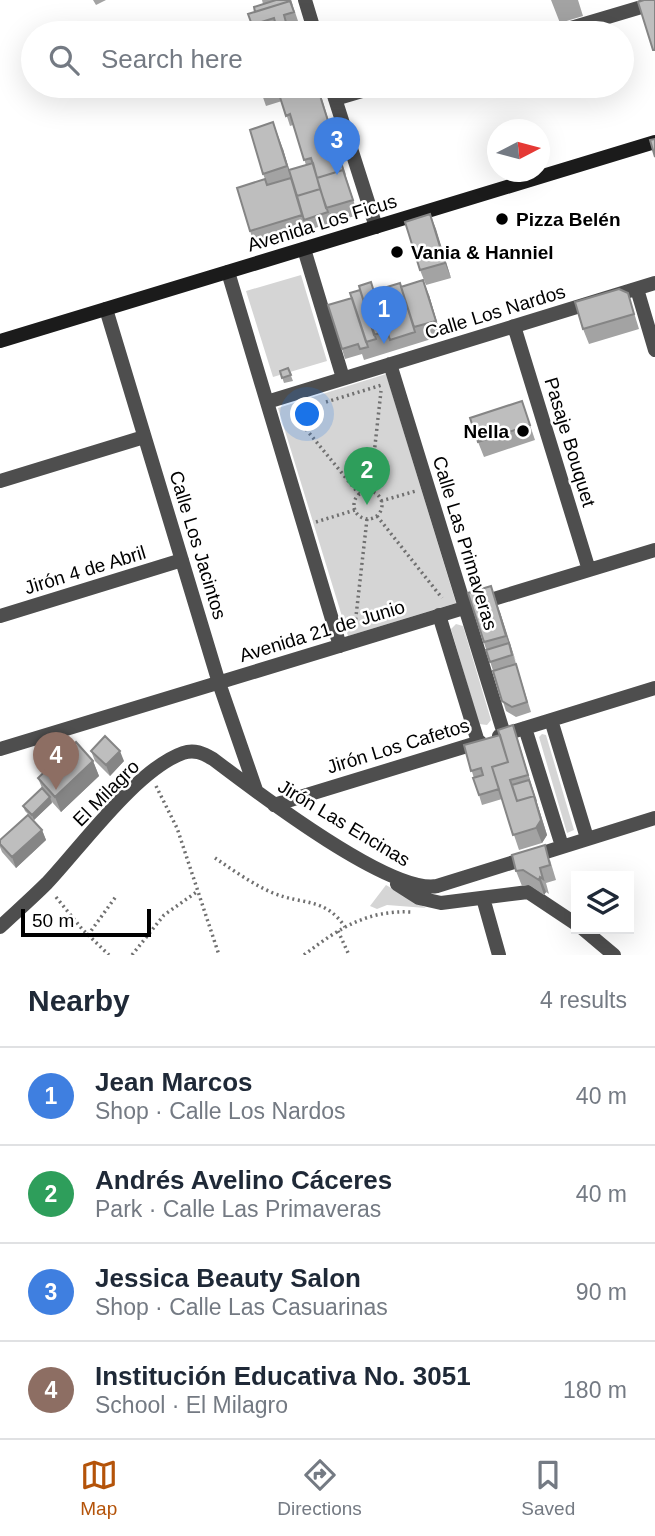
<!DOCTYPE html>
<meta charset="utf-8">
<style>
body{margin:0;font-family:Helvetica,sans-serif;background:#f6f6f7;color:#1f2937}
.controls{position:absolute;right:21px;bottom:21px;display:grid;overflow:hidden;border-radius:0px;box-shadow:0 7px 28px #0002}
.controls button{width:63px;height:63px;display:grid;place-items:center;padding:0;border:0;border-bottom:2px solid #e0e1e3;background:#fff;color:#1f2937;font:35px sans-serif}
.compass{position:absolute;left:487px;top:119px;width:63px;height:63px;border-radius:50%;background:#fff;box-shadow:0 7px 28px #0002;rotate:84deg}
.scale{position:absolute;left:21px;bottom:18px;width:130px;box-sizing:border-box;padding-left:7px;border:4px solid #000;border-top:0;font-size:19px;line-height:24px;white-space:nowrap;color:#000;-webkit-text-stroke:5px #fff;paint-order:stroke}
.you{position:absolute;left:308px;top:415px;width:24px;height:24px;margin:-18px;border:5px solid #fff;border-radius:50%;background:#1a73e8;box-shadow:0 0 0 10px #1a73e833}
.badge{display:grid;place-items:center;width:46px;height:46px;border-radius:50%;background:#b45309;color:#fff;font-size:23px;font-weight:700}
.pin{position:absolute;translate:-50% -58px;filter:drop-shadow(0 2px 4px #0008)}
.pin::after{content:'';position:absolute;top:37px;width:24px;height:21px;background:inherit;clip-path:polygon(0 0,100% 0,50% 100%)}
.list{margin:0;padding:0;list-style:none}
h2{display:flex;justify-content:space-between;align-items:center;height:91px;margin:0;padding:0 28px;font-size:30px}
h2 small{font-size:23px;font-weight:400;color:#747a83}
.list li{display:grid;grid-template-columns:46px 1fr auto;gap:21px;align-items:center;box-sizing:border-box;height:98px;padding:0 28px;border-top:2px solid #e0e1e3}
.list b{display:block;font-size:26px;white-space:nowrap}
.list p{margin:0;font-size:23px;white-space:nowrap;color:#747a83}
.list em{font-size:23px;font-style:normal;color:#747a83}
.icon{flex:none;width:38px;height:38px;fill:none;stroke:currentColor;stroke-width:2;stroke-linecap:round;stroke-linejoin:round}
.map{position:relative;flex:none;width:655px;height:955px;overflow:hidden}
.search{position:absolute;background:#fff;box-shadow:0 7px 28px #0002;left:21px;right:21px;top:21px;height:77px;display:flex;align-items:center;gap:18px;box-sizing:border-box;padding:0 24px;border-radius:38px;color:#747a83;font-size:26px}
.sheet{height:483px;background:#fff}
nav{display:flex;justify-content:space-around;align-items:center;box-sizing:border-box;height:98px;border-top:2px solid #e0e1e3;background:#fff;font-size:19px;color:#747a83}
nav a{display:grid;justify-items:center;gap:4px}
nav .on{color:#b45309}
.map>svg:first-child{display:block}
</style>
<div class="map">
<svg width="655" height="955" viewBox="0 0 655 955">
<rect width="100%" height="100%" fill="#fff"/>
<path fill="#d5d5d5" d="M301 275 327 361 273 377 246 291Z
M386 374 456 603 348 636 278 408Z
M456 624 463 626 491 720 487 725 479 724 451 629Z
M542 734 546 735 574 830 567 833 539 737Z
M386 885 426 908 387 905 377 909 370 906Z"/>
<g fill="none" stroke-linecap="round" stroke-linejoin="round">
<path stroke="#707070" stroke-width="3.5" stroke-dasharray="2 3.5" stroke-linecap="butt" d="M326 402 382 385
M292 412 359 494
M370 491 381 391
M354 505a14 14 0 1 1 28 0a14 14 0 1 1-28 0Z
M381 501 416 491
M377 516 442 598
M316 522 355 510
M355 625 367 519
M156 786 177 828 219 955
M215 858C233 870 252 884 273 893 302 905 325 897 345 927
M56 897 82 929 109 955
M338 931 349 955
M88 935 117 895
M132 955 164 915 198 891
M304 955C339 928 367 910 412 912"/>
<path stroke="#4e4e4e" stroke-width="14" d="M305 0 315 33
M554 33 655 3
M331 86 376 227
M335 99 379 86
M304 249 343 378
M228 272 340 646
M637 289 655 350
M106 309 219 683 256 790
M514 326 589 570
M390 364 504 734
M267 402 655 283
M0 481 144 437
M439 615 478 742
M0 616 182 560
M551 720 587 838
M525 728 562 846
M499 736 655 688
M0 749 655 550
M274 805 480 742
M397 884 419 898 441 903 528 892 576 924
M483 898 499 955
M0 927C16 912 32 898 47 883 81 847 137 769 183 753 194 749 203 753 213 759 254 790 389 894 437 886L655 818
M583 929 614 955"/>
<path stroke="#1b1b1b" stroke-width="14" d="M0 341 655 142"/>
</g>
<path fill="#a3a3a3" d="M93 0H106L96 5Z
M262 0H291L300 27 289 30 290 33H253H255L248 14 255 12 263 4Z
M551 0H578L583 16 560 23Z
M259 86H318L358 215 255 246 250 231 265 179 263 174 283 149 289 170 306 165 293 125 290 126 282 101 266 106Z
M430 214 451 278 426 285 420 270Z
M401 287 429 295 441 336 364 360 362 354 345 359 342 349 374 291Z
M628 293 639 329 589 344 583 329Z
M288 368 293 381 284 383 280 371Z
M527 416 535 440 484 457 478 442Z
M468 593 500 612 531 712 516 717 506 711Z
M513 725 547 835 542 843 519 850 502 799 482 805 464 745 500 735Z
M91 751 124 761 110 776 95 761Z
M93 761 99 776 61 812 52 802 34 820 25 811 23 806 42 788 38 778Z
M42 830 46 840 16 868 2 852 0 847V840Z
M550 860 556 880 546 883 549 894 546 892 544 895 529 885 522 886 516 871Z"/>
<path fill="#858585" d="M273 122 283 149 299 201 287 166Z
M430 214 436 229 451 278 445 263Z
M423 280 429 295 441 336 436 321Z
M491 586 500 612 516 662 506 636Z
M513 725 518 740 533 790 528 775Z
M120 751 124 761 110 776 106 765Z
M93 761 99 776 61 812 55 797Z
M533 790 547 835 542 843 536 828Z
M50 797 52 803 34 820 32 815Z
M42 830 46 840 16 868 12 857Z
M540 877 546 892 544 895 539 880Z"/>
<path fill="#bebebe" stroke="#858585" stroke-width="2" d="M276 0H290L292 6 290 1 255 12 254 7Z
M644 0H655V50H653L638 2Z
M290 1 294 12 284 15 287 26 277 29 274 18 252 25 248 14Z
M259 86H317L345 175 343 170 317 178 311 158 304 160 290 114 286 116 278 91 262 95Z
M273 122 287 166 263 174 250 130Z
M655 139V157L650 140Z
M313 163 320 189 297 196 289 170Z
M343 170 353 200 326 208 317 178Z
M291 178 302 215 250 231 237 188 265 179 267 185Z
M320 189 328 212 304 220 297 196Z
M430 214 445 263 420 270 405 222Z
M423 280 436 321 414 327 401 287Z
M371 282 386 331 374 335 359 286Z
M400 283 415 332 390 340 374 291Z
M619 289 628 293 634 314 583 329 575 302Z
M360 290 376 339 366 342 350 293Z
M352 298 368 347 360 349 358 344 342 349 328 305Z
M288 368 291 375 282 378 280 371Z
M522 401 530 425 478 442 470 418Z
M491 586 506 636 484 642 468 593Z
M509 643 512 655 490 662 486 650Z
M516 664 527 702 512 707 502 701 493 671Z
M513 725 528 775 510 780 517 801 534 796 541 820 536 828 513 835 492 767 508 762 498 730Z
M500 735 508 762 492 767 499 789 479 795 473 778 483 775 481 768 471 771 464 745Z
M105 736 120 751 106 765 91 751Z
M76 742 93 761 55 797 38 778Z
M529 780 536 801 534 796 517 801 512 785Z
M42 788 50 797 32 815 23 806Z
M28 815 42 830 12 857 0 844V840Z
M545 845 550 865 540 868 543 879 540 877 539 880 523 870 516 871 512 855Z"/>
<g fill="#000" stroke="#fff" stroke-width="2.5">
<circle cx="502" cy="219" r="7"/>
<circle cx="397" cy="252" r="7"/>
<circle cx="523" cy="431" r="7"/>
</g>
<g text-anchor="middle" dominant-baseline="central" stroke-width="5" stroke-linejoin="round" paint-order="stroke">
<g font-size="19" font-weight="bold" fill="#000" stroke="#fff" text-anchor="start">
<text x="516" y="219">Pizza Belén</text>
<text x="411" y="252">Vania &amp; Hanniel</text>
<text x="509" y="431" text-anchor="end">Nella</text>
</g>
<g font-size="19" fill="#000" stroke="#fff">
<text transform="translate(322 223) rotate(-17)">Avenida Los Ficus</text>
<text transform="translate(495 312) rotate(-17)">Calle Los Nardos</text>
<text transform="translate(570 442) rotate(73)">Pasaje Bouquet</text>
<text transform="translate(465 543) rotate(73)">Calle Las Primaveras</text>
<text transform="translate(198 545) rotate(73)">Calle Los Jacintos</text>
<text transform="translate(85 570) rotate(-17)">Jirón 4 de Abril</text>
<text transform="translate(322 631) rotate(-17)">Avenida 21 de Junio</text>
<text transform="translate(398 746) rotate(-17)">Jirón Los Cafetos</text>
<text transform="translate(106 793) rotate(-45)">El Milagro</text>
<text transform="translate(344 823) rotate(31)">Jirón Las Encinas</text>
</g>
</g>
</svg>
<div class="controls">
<button><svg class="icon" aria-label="layers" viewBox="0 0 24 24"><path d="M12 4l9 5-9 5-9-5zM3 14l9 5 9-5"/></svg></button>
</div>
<svg class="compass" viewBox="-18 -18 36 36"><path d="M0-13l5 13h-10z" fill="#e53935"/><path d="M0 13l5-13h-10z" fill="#747a83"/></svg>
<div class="scale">50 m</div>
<div class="you"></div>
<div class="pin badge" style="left:384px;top:344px;background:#3f7fe0">1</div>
<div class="pin badge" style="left:367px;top:505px;background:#2e9e5b">2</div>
<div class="pin badge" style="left:337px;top:175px;background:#3f7fe0">3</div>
<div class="pin badge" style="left:56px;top:790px;background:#8d6e63">4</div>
<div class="search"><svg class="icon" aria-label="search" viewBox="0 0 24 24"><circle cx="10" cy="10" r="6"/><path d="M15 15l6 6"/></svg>Search here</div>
</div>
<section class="sheet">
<h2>Nearby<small>4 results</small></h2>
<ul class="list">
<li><span class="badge" style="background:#3f7fe0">1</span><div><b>Jean Marcos</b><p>Shop · Calle Los Nardos</p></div><em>40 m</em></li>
<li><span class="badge" style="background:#2e9e5b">2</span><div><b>Andrés Avelino Cáceres</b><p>Park · Calle Las Primaveras</p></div><em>40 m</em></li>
<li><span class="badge" style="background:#3f7fe0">3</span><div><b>Jessica Beauty Salon</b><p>Shop · Calle Las Casuarinas</p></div><em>90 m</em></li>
<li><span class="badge" style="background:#8d6e63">4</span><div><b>Institución Educativa No. 3051</b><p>School · El Milagro</p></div><em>180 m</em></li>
</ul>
</section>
<nav>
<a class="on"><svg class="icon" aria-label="map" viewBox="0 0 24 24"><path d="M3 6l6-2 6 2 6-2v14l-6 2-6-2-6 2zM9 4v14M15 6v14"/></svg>Map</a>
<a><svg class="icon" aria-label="directions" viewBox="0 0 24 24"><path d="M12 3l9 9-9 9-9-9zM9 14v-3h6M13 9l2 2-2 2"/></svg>Directions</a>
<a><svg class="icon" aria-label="saved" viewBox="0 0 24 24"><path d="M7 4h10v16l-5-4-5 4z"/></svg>Saved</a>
</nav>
